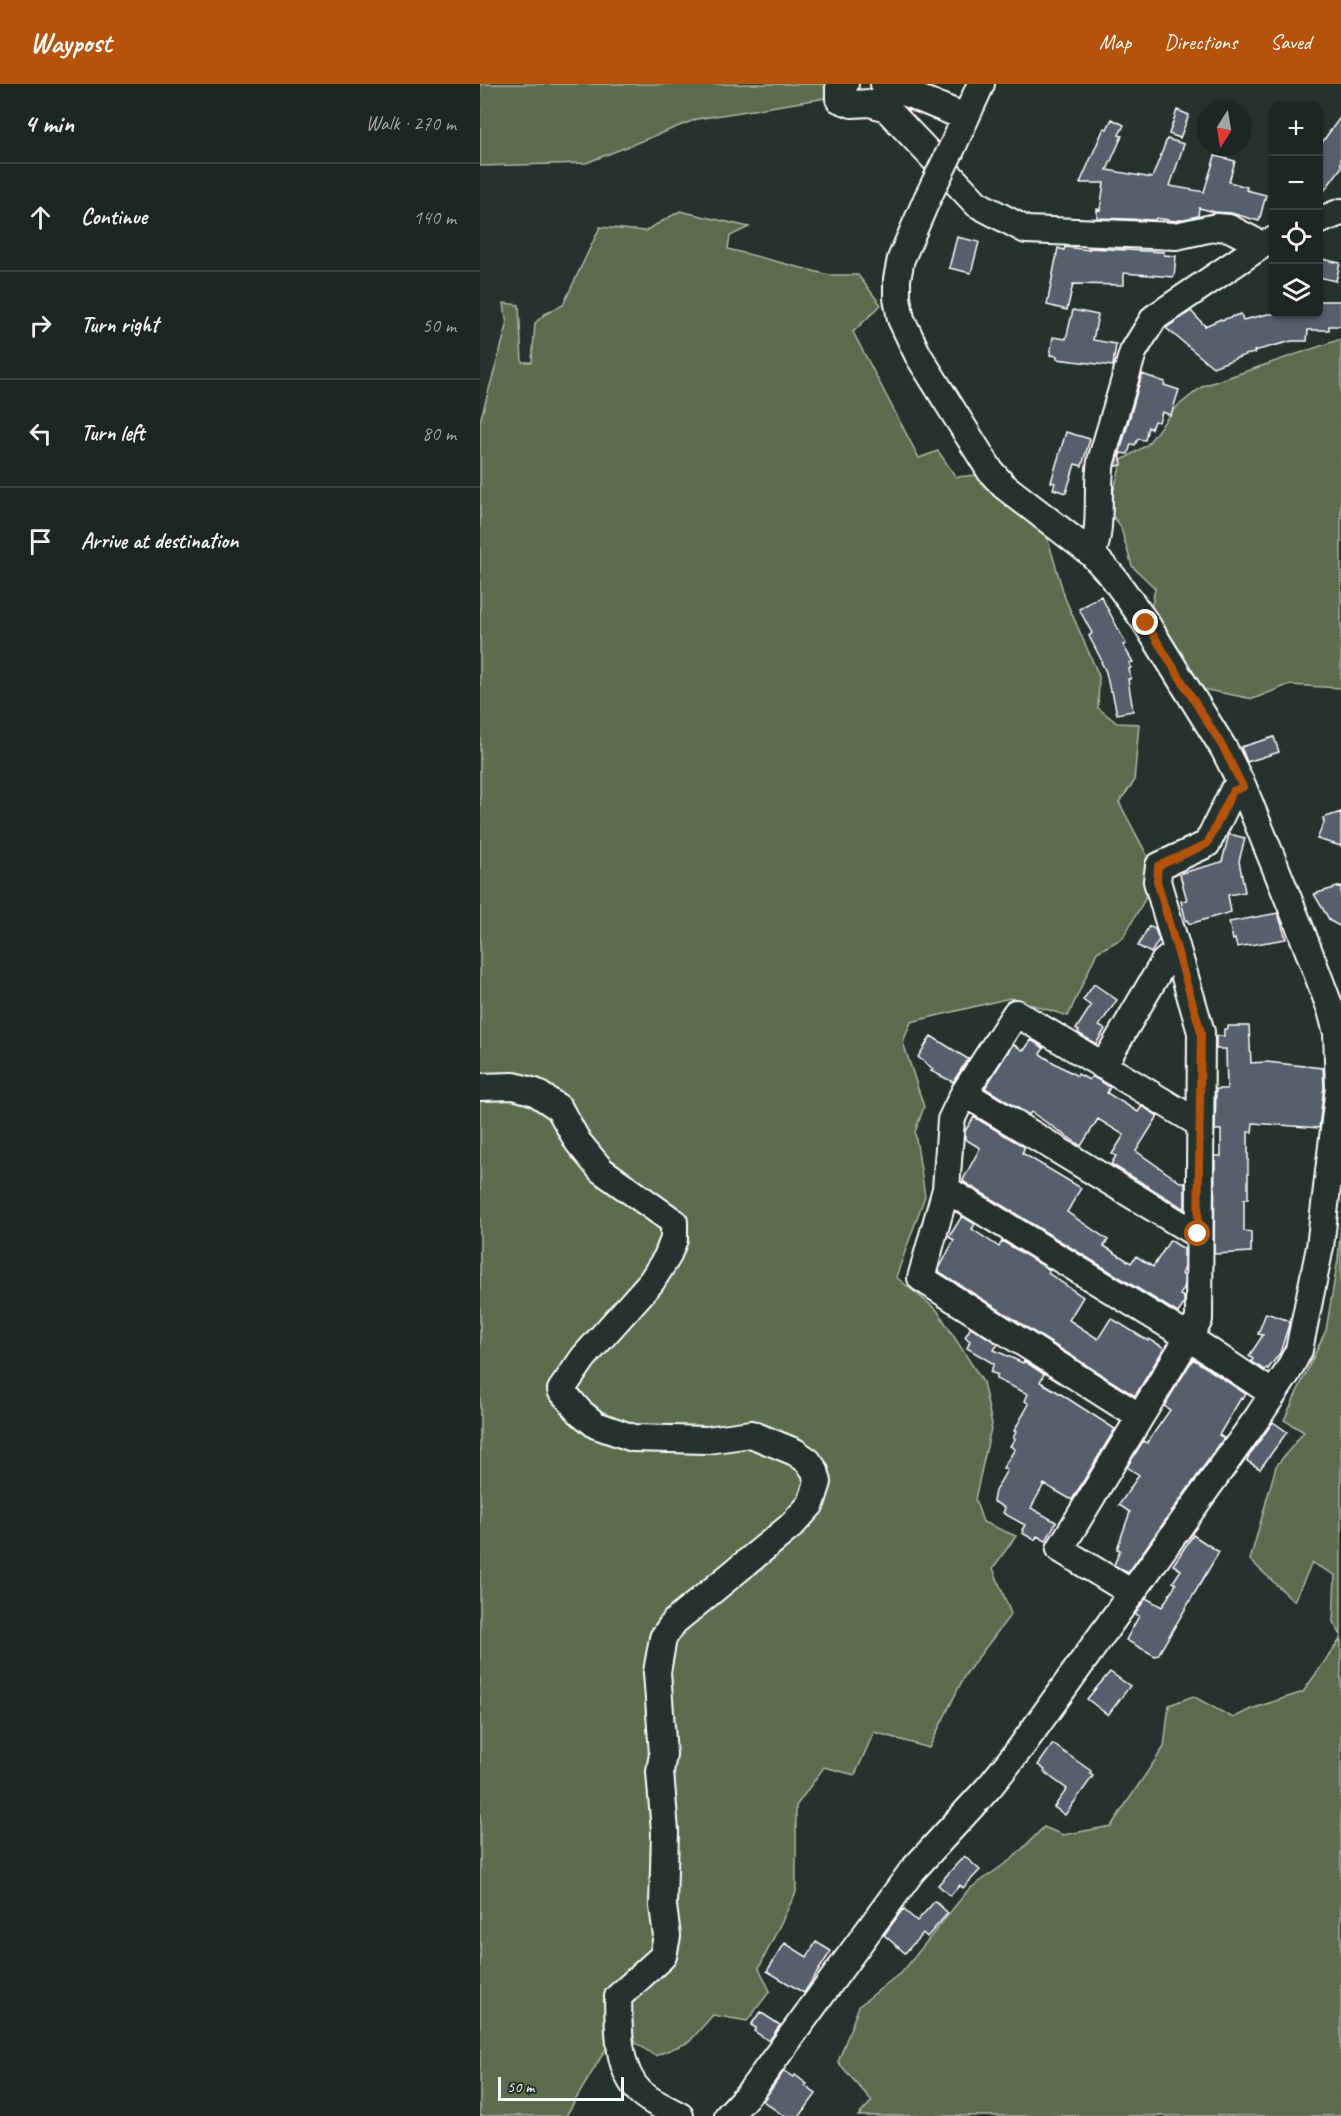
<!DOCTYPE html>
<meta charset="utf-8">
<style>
body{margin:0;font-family:Caveat,sans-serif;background:#252e2a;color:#f1f3f6}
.controls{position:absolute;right:18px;top:18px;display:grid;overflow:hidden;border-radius:9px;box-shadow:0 2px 4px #0004}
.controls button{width:54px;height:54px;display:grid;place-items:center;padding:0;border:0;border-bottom:2px solid #3a4340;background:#1c2622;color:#f1f3f6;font:30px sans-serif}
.compass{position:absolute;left:717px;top:18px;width:54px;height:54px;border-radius:50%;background:#1c2622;box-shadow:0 2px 4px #0004;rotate:191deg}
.scale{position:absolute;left:18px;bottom:15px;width:126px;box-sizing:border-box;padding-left:6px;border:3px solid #fff;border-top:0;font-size:16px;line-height:21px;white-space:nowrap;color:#fff;-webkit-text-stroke:4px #26332d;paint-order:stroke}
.stop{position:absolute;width:18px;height:18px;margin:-14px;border:4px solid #b45309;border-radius:50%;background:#fff}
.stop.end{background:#b45309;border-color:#fff;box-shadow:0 2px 6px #0008}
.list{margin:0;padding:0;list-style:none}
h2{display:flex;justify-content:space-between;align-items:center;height:78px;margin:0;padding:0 24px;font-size:26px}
h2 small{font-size:20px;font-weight:400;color:#a0a5a5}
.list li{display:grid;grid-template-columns:39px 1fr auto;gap:18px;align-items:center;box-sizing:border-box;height:108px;padding:0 24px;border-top:2px solid #3a4340}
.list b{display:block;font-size:22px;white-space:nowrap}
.list em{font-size:20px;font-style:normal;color:#a0a5a5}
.icon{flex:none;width:33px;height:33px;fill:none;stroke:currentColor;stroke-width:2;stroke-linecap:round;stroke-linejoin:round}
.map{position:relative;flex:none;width:861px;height:2032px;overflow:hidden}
header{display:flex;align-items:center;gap:36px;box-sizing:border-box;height:84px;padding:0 30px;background:#b45309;color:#fff}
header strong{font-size:28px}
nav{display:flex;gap:33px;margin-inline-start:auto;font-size:21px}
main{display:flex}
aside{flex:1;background:#1c2622}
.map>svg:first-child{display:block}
</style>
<header>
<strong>Waypost</strong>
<nav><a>Map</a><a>Directions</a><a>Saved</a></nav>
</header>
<main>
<aside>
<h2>4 min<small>Walk · 270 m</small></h2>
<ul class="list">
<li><svg class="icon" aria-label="ahead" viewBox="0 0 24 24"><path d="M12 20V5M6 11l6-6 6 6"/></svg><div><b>Continue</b></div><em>140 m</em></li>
<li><svg class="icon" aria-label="right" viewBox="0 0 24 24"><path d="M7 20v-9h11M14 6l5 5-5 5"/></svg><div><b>Turn right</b></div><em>50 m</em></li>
<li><svg class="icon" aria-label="left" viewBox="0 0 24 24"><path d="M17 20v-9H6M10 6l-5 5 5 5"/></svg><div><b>Turn left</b></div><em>80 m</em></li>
<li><svg class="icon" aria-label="arrive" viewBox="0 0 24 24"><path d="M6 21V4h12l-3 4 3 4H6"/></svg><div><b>Arrive at destination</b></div></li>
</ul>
</aside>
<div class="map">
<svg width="861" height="2032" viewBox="0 0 861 2032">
<rect width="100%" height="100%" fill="#26332d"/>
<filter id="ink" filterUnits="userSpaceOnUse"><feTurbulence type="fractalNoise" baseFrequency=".0167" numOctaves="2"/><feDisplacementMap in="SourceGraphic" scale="12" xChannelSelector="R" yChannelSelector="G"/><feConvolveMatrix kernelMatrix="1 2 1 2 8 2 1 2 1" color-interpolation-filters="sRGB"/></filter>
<g filter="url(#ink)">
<path fill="#5b6d50" stroke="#adb6a8" stroke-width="1.5" d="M0 0H351L352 13 217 35 106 79 0 82Z
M200 127 269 143 250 152 248 165 349 191H378L401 221 373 248 439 374 458 367 476 393 497 391 565 446 585 514 619 592 618 624 637 639 659 640 654 698 639 718 668 773 665 815 643 854 617 868 588 932 530 914 431 938 423 958 444 1023 435 1048 445 1112 416 1193 457 1226 503 1298 512 1340 495 1415 503 1438 536 1452 513 1484 531 1530 485 1591 449 1664 394 1648 375 1691 344 1683 316 1722V1808L279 1884 290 1907 267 1937 233 1931 209 1958 175 1972 156 1959 147 1935 131 1938 127 1963 86 2032H0V337L27 242 24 219 39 221 42 278H52L55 239 65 230 83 221 120 143 165 147Z
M861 255V604L808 601 773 615 717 604 671 526 675 504 652 482 640 441 628 427 642 376 667 361 694 325 723 302Z
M861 1140V1551L853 1538 855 1491 832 1479 814 1517 770 1476 796 1382 824 1348 804 1336 846 1246 858 1175Z
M861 1554V2032H378L392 2017 358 1978 379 1922 424 1886 488 1806 533 1774 564 1743 583 1751 631 1742 684 1663 689 1621 713 1612 753 1634 771 1625 823 1608Z"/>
<path fill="#565f6c" stroke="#fff" stroke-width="1.5" d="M697 26 709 31 700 54 689 50Z
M861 32V84L838 115V64Z
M632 35 644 41 639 51 642 52 627 86 672 94 687 55 704 60 690 102 724 108 735 72 755 77 749 98 767 103 766 106 786 111 779 137 751 129 735 128 719 124 718 132 695 137 676 134 675 136 617 134V125L620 126 624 99H600L624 44 627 45Z
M477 153 499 158 491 189 469 184Z
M585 163 609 166V164L684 168V171L696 172 694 193 644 189V201L593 200 587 226 567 221 578 164 584 166Z
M838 174 860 179 856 197 838 193Z
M838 217H861V242H849V246H828L827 257H812L774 267 775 269 765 271 733 283 686 244 711 227 725 242 741 235 742 236 761 230 763 236 788 230H838Z
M593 226 618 231 613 256 636 260 633 282 577 275V272L570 271 573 253 586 255Z
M662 290 685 298 684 301 699 306 691 331 682 328 679 338 674 337 671 345 668 343 665 356 658 355 655 361 651 360 648 370 640 369 642 381 636 382Z
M586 348 610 355 602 382 595 380 586 409 573 405 575 399 571 398Z
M621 512 646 560 643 561 653 578 649 579 651 584 649 585 651 595H648L653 627 637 630 632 607H630L626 588 621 578 622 577 609 552 612 549 599 525Z
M794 653 799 668 767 678 761 663Z
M861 728V762L837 755 844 739 843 734Z
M749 750 765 754 759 777 765 808 748 811 751 828 709 840 708 836 706 837 701 817 707 816 700 791 702 789 742 778Z
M861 802V843L850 837 834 810Z
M798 829 806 855 757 863 755 855 753 856 749 838Z
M669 842 675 845 679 856 671 869 658 862Z
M614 900 637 916 619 942 625 945 616 960 598 949 599 947 596 945 611 922 603 916Z
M748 942H769L771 979 786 978 843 984 844 1002 839 1044 773 1039 772 1048H768V1115H764V1147L771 1148V1168L734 1170 735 1072H741V1046H735L736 1005H747L746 965H736V952H744V945H748Z
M451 952 488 975 473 998 451 987 453 985 438 973Z
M551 956 564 964 560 970 571 977 597 992 598 990 609 996 612 992 630 1003 627 1009 658 1028 662 1022 678 1032 656 1067 700 1098H705V1125L631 1080 636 1072 632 1070 644 1051 618 1035 601 1062 551 1028 549 1031 505 1004 533 960 542 966 545 965Z
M494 1033 543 1062 544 1065 542 1069 601 1104 587 1128 628 1156 624 1162 651 1179 656 1172 673 1183 690 1156 704 1165V1186L702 1190 704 1192V1204L700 1211 704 1213V1220L698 1229 484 1098 483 1096 500 1064 485 1055V1047Z
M482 1132 495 1140 492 1145 519 1163 522 1157 570 1186 568 1189 603 1213 589 1236 618 1255 631 1234 668 1257 669 1255 683 1263V1266L655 1312 458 1187 474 1156 469 1153Z
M786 1229 810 1237 800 1269 788 1285 787 1284 785 1286 771 1278 773 1275 769 1272 783 1251 778 1250Z
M491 1243 518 1260 514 1266 543 1279 544 1277 564 1290 560 1298 576 1307 635 1345 592 1416 564 1400 551 1424 576 1438 566 1457 557 1452 555 1456 542 1449 543 1447 542 1446 545 1441 523 1429 525 1424 513 1417 515 1407 527 1386 523 1384 535 1365 530 1362 535 1355 533 1354 536 1348 534 1347 549 1320 545 1317 548 1310 516 1295 518 1291 510 1288 514 1280 487 1264 490 1257 485 1253Z
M713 1275 766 1310 763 1315 761 1314 739 1351 744 1354 648 1489 634 1481 640 1466 637 1465 650 1428 639 1421 659 1391 647 1383 663 1357 667 1359 690 1326 684 1322Z
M793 1338 807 1348 780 1385 767 1377 768 1373Z
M713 1451 739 1468 678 1571 675 1572 646 1556 659 1532 655 1530 666 1514 682 1523 696 1500 693 1498 701 1486 693 1481Z
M630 1588 650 1602 628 1631 607 1615Z
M573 1660 611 1687 610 1690 613 1692 585 1731 574 1723 587 1705 564 1688 565 1686 558 1681Z
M484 1772 500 1786 483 1804 480 1801 470 1812 458 1801Z
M455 1817 468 1829 447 1853 443 1849 425 1869 404 1851 423 1825 437 1837Z
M336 1858 351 1867 324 1909 287 1887 305 1859 327 1873Z
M280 1928 300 1941 289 1957 274 1947 276 1944 271 1941Z
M304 1987 313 1993 315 1991 327 2000 325 2002 336 2010 320 2032H304L283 2017Z"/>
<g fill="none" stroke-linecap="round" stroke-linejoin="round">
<g stroke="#fff" stroke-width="30">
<path id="minor" d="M365 0 359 4V15L372 20 390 19 406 24 497 120 546 146 696 152 737 143 749 144 782 161
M404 0 485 33
M471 66 501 0
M838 137 861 128
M612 470C623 444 616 406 621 377L653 268 674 234 782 161 794 156
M623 982 684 878 697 867
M0 1003 34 1002 55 1008 79 1024 98 1058 121 1086 194 1138V1155L187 1173 171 1198 104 1273 81 1306 100 1328 116 1341 153 1354 227 1356 271 1350 315 1368 328 1377 335 1387 338 1398 331 1420 311 1442 194 1538 183 1554 177 1588 183 1670 180 1688 185 1747 183 1822 187 1852 183 1872 138 1913C139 1944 136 1984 160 2008 170 2018 188 2025 200 2032
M484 1009 718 1151
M466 1105 708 1253 793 1310
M660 1333 441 1194 466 1105 471 1036 484 1009 536 929 720 1040
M652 1509 580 1465 719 1236 721 948 677 797 679 782 727 760 753 707 763 703
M248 2032 271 2007 432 1787 510 1702 542 1662 778 1333 807 1289 819 1266 840 1163 859 1003 857 949 851 926 820 844 763 703 744 665 666 539 633 493 612 470 524 402 511 388 438 271 421 235 417 214V195L421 175 447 115"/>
</g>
<use href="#minor" stroke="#26332d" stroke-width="26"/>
<g stroke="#fff" stroke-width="30" stroke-linecap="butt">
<path id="minor-bridge" d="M447 115 471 66"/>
</g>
<use href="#minor-bridge" stroke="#26332d" stroke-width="26"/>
</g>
</g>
<g fill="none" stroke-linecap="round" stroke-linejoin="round" filter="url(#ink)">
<path stroke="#b45309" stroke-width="8" d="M666 539 744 665 763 703 753 707 727 760 678 782 677 797 721 948 718 1150"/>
</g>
</svg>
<div class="controls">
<button>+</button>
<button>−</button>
<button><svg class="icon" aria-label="locate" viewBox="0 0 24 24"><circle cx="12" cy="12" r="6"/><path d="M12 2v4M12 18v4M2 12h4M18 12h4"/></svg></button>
<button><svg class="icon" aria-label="layers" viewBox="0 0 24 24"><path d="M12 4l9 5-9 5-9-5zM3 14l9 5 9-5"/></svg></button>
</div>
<svg class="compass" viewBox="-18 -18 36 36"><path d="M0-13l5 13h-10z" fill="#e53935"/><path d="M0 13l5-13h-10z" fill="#a0a5a5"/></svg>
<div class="scale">50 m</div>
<div class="stop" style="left:718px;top:1150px"></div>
<div class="stop end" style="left:666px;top:539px"></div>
</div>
</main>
